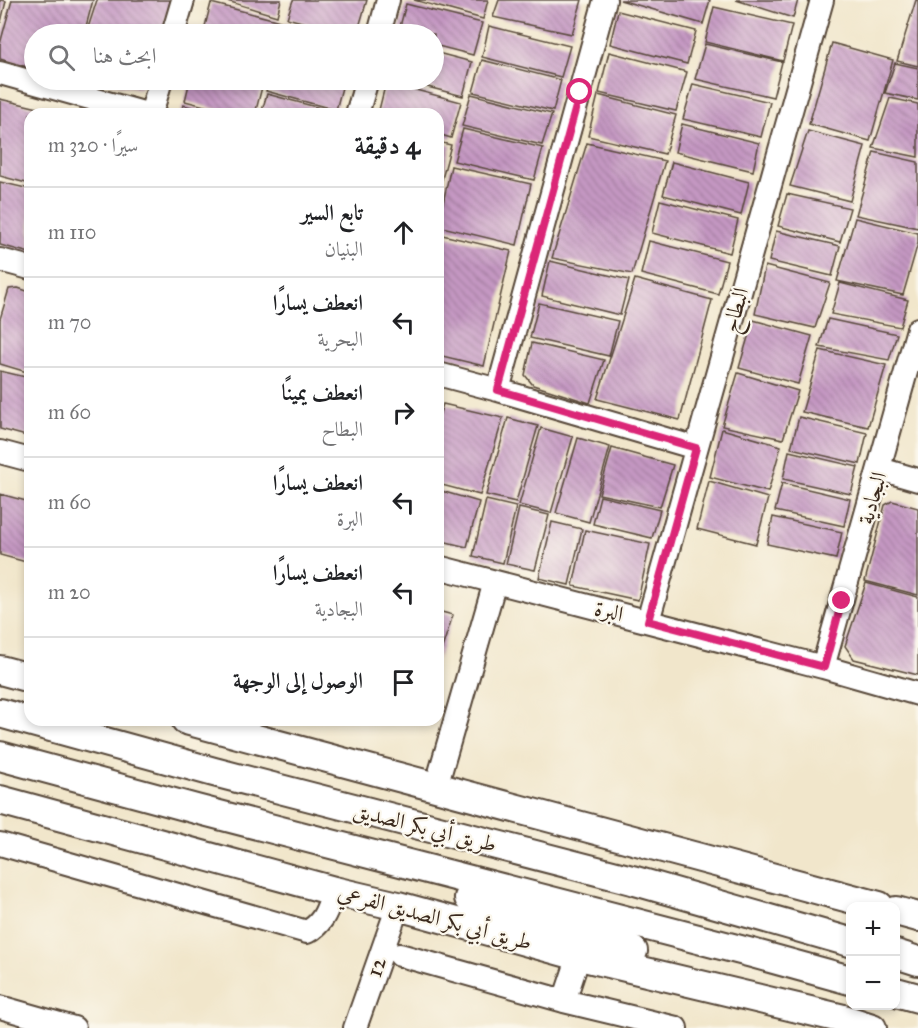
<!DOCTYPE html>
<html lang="ar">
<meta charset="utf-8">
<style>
body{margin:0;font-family:"IM FELL Great Primer",Amiri,serif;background:#f6f6f6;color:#202124;direction:rtl}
.controls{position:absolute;right:18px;bottom:18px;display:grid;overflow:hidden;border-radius:12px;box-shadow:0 3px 9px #0003}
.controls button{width:54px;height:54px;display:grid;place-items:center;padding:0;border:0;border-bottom:2px solid #e0e0e0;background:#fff;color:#202124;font:30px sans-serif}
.stop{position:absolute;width:18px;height:18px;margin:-14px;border:4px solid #db2777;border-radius:50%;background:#fff}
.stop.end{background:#db2777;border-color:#fff;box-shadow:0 2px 6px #0008}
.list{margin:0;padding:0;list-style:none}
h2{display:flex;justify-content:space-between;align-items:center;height:78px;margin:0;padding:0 24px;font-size:26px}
h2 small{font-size:20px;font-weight:400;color:#757577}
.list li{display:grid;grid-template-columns:39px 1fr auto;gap:18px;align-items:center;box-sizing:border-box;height:90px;padding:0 24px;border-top:2px solid #e0e0e0}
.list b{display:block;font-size:22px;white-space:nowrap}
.list p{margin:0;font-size:20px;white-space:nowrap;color:#757577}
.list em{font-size:20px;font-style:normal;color:#757577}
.icon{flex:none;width:33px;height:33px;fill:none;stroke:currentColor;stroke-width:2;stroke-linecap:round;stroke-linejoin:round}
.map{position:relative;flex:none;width:918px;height:1028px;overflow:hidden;direction:ltr}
.search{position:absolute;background:#fff;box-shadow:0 3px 9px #0003;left:24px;top:24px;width:420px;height:66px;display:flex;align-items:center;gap:15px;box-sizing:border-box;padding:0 21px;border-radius:33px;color:#757577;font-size:22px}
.panel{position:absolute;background:#fff;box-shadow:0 3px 9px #0003;left:24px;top:108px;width:420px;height:618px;border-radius:18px;direction:rtl}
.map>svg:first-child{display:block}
</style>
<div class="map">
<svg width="918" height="1028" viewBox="0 0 918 1028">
<defs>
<pattern id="building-back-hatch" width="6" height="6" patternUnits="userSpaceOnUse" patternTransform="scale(1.5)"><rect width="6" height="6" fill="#c598c3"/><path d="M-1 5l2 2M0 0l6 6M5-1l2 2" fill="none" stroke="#a17c9e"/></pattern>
</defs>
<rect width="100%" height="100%" fill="#fbf7ec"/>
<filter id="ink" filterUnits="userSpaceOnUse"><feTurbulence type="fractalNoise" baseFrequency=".0167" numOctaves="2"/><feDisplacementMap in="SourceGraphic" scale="12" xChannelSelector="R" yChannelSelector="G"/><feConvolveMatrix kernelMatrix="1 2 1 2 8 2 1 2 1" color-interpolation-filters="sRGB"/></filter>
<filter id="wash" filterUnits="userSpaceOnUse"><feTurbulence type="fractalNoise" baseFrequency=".008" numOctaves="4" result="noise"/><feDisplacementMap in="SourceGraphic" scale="24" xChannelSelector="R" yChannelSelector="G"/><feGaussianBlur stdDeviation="1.35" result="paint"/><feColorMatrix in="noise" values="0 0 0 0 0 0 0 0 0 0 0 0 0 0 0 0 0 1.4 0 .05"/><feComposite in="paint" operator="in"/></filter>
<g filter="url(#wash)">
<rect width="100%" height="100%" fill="#f1e6cb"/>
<g id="blocks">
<path fill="url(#building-back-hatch)" d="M0 0 6 1 1 22H0Z
M12 0H93L84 34H34V69L0 59V44Z
M97 0H171L162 34H86Z
M224 0H281L277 16Z
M293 0H367L357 34H345L287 18Z
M414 0H488L483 19Z
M499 0H582L572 34 493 17Z
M620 0H710L703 24Z
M736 0H798L793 18Z
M916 0H918V66L897 61Z
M211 3 280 21 276 34H203Z
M406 4 482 23 473 55 434 45V34H398Z
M714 7 792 25 783 61 705 42Z
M618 11 696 31 687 64 610 44Z
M285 22 330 34H282Z
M489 26 570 46 561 77 482 57Z
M832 43 893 60 870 141 809 124Z
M705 44 782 62 773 97 695 79Z
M434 52 472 62 463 96 400 80H434Z
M609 52 687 72 676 111 599 93Z
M482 60 561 80 553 111 473 92Z
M895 63 918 68V100L885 93Z
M100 80H151L138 88 100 81Z
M190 80H231L262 87 255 114H235L185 101Z
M241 80H263L262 86Z
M269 80H344L336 110 266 91Z
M386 82 461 102 451 138 438 134V114H378Z
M693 84 770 102 761 137 683 119Z
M267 94 339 113V114H261Z
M471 94 552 114 542 145 462 126Z
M598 95 676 115 665 154 588 136Z
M890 98 918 104V157L873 148Z
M0 99 59 113 30 114V184L0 176Z
M183 105 215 113V114H181Z
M682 124 759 143 753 171 675 152Z
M463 129 543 148 534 180 454 161Z
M808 131 865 146 850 201 790 186Z
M438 142 451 145 442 179 438 178Z
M587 143 665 161 632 274 552 258Z
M874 152 918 162V228L856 215Z
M672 162 749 182 741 215 663 195Z
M451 166 531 184 517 245 438 226Z
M0 182 30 189V253L0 245Z
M787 194 850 208 840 242 778 226Z
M660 200 738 220 730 253 652 233Z
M855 218 918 233V243L903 295 837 281Z
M776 231 840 246 832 276 769 261Z
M438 234 511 251 484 366 438 355Z
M649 241 727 261 718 294 641 274Z
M550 261 629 280 620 315 542 296Z
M765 266 830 283 815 328 755 314Z
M635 279 712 300 680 420 597 399Z
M840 283 908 300 900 327 831 314Z
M18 288 30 292V373L0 364V319L9 289Z
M539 303 618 321 609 356 530 338Z
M828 319 897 334 889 360 819 347Z
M753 320 812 336 798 384 739 368Z
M532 343 604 360 590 403 533 385 525 375Z
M820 350 886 365 868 427 802 412Z
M0 371 30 378V437L0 429Z
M738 373 798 391 783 439 722 426Z
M443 404 503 418 480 495 438 484V419Z
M799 417 867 433 860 464 791 448Z
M508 418 538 426 516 502 486 495Z
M541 428 573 437 551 513 519 505Z
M722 429 781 446 768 492 710 477Z
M578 438 610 447 589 522 556 513Z
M612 448 673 465 660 507 599 494Z
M789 451 858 467 851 494 783 479Z
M709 481 768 498 756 544 697 529Z
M782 483 850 499 844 526 775 511Z
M438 490 479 502 467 547 438 540Z
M0 494 30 502V563L0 555Z
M600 496 660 510 652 538 593 524Z
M486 500 516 507 503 563 473 556Z
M892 501 918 508V595L865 581 885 505Z
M519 508 549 515 535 570 506 564Z
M773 517 842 532 836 559 767 544Z
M552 522 582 529 569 585 539 578Z
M585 530 650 544 638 600 573 586Z
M866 583 918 597V675L854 659 845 646Z
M438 611 453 615 438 660Z"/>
</g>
</g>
<g filter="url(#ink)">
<use href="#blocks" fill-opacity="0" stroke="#564638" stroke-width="1.5"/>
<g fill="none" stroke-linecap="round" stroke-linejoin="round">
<g stroke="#564638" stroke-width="26">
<path id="minor" d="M173 34 183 0
M379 34 388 0
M0 73 147 114
M151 114 161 80
M357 114 367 80
M0 260 30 268
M438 374 498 390 696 448
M498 390 605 0
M0 452 30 460
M880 469 918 480
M438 567 823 667 918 694
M648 621 822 0
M823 667 918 329
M436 787 495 582
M0 844 307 932C325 922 327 909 334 891
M400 955 564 1001 676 1028
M564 1001 579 956
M0 1007 74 1028
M355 1028 398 906"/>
</g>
<g stroke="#564638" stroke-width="32">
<path id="major" d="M0 670 30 678
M0 713 214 772 632 880 850 942
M186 720 879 906
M0 756 196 809 752 953 850 980
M0 800 334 891 398 906 579 956 844 1019 872 1028
M469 898 633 951
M896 911 918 917
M896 954 918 961
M896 992 918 998"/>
</g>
<use href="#minor" stroke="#fff" stroke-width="22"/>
<use href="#major" stroke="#fff" stroke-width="28"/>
</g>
</g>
<g fill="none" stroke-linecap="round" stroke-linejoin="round" filter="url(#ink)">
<path stroke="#db2777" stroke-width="8" d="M580 92 498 390 696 448 648 621 824 667 842 601"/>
</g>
<g text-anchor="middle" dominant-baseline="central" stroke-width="4.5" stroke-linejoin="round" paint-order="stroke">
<g font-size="22" fill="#3b2a1e" stroke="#fbf7ec">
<text transform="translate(735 310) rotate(-74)">البطاح</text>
<text transform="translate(872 498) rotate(-74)">البجادية</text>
<text transform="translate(609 611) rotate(14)">البرة</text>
<text transform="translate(425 827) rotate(14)">طريق أبي بكر الصديق</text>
<text transform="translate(435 917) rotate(15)">طريق أبي بكر الصديق الفرعي</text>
<text transform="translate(376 967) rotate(-71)">12</text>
</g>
</g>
</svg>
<div class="controls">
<button>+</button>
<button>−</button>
</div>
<div class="stop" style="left:580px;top:92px"></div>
<div class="stop end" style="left:842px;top:601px"></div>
<div class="search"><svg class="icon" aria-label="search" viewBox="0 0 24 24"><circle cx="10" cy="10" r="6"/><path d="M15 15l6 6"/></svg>ابحث هنا</div>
<section class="panel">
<h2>4 دقيقة<small>سيرًا · 320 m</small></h2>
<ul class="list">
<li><svg class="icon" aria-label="ahead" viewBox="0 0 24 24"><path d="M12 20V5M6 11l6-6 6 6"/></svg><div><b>تابع السير</b><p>البنيان</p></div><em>110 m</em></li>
<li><svg class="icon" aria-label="left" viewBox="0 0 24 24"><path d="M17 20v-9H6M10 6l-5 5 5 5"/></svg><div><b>انعطف يسارًا</b><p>البحرية</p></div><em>70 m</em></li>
<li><svg class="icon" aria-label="right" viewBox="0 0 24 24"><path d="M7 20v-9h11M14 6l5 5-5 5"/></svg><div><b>انعطف يمينًا</b><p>البطاح</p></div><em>60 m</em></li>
<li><svg class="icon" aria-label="left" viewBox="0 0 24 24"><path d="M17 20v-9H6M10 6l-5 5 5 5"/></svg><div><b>انعطف يسارًا</b><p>البرة</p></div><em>60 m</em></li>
<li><svg class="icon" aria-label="left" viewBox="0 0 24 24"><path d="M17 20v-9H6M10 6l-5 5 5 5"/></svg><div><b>انعطف يسارًا</b><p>البجادية</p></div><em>20 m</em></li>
<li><svg class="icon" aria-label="arrive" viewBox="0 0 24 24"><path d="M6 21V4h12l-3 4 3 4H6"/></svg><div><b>الوصول إلى الوجهة</b></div></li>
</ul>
</section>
</div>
